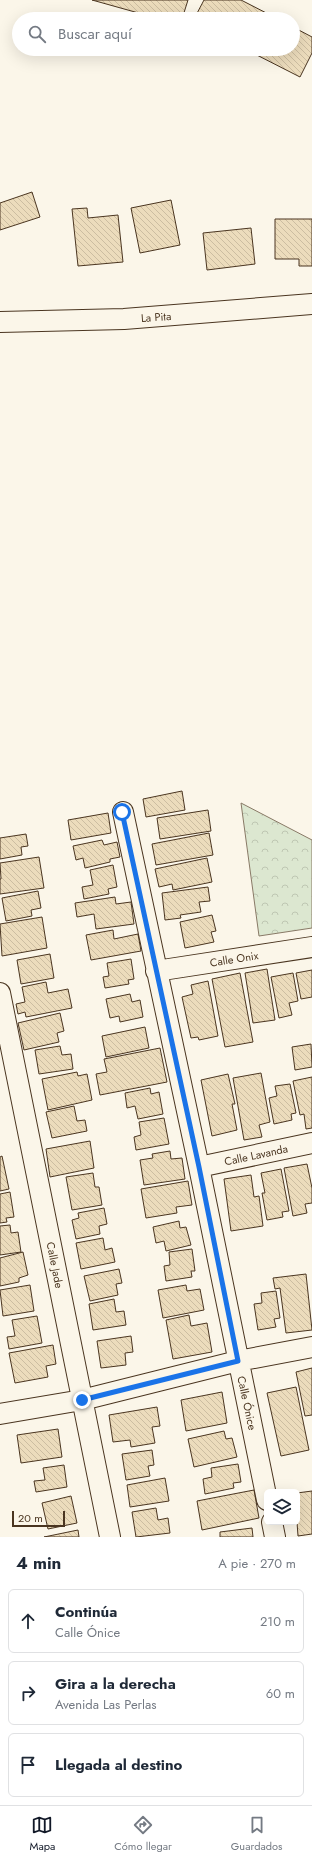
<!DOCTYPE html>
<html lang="es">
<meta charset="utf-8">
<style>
body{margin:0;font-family:Jost,sans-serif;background:#f2f2f3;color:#1f2937}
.controls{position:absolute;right:12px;bottom:12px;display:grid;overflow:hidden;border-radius:6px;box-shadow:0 4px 16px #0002}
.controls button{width:36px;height:36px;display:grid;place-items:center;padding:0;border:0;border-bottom:1px solid #e0e1e3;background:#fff;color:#1f2937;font:20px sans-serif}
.scale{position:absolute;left:12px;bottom:10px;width:53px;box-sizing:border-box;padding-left:4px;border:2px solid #4a3520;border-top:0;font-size:11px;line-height:14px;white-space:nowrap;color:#4a3520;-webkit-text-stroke:3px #fbf6e9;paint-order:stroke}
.stop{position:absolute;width:12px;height:12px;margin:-9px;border:3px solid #1a73e8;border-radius:50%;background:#fff}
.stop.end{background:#1a73e8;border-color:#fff;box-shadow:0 1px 4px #0008}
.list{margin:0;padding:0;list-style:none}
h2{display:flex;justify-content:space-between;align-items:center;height:52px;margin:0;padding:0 16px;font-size:17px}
h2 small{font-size:13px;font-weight:400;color:#747a83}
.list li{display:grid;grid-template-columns:26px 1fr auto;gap:12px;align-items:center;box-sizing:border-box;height:64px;margin:0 8px 8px;padding:0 8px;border:1px solid #e0e1e3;border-radius:6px}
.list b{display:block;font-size:15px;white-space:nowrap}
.list p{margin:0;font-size:13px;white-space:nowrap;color:#747a83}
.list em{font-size:13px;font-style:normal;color:#747a83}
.icon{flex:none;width:22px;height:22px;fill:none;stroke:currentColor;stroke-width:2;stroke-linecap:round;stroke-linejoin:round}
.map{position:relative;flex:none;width:312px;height:1537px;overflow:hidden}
.search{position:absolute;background:#fff;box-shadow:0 4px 16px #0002;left:12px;right:12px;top:12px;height:44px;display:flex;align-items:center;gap:10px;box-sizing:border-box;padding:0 14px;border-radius:22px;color:#747a83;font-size:15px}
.sheet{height:268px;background:#fff}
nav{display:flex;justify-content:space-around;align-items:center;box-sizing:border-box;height:56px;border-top:1px solid #e0e1e3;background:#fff;font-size:11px;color:#747a83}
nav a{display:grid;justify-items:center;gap:2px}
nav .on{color:#111827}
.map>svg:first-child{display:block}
</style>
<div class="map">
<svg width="312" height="1537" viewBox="0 0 312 1537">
<defs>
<pattern id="forest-crowns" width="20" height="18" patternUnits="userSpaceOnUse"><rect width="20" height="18" fill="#dce7d0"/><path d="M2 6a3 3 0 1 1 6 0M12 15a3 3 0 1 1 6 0" fill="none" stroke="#bec7b2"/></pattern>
<pattern id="building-back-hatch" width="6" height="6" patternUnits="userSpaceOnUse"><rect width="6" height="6" fill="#ecdcbc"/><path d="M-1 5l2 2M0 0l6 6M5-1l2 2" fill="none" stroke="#ccbda1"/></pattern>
</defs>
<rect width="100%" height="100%" fill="#fbf6e9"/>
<path fill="url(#forest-crowns)" stroke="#887966" d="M241 803 312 840V928L259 936Z"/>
<path fill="url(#building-back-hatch)" stroke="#4a3520" d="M92 0H188L182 19H160Z
M204 0H241L278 19H194Z
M293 27 312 37V53L300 77 245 49H293Z
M32 192 40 217 0 230V203Z
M171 200 180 245 140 253 131 208Z
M87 208 88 218 118 215 123 262 78 266 72 209Z
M275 219H312V266H299V259H275Z
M251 228 255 264 207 270 203 233Z
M182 791 185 810 146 817 143 799Z
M208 810 211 831 160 839 157 818Z
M108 813 111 833 71 840 68 820Z
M209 833 213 855 156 865 152 844Z
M26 834 28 846 21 847 22 855 0 859V838Z
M102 840 104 845 117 842 120 857 110 859V862L85 868 83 858 76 860 73 846Z
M39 857 44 888 0 894V879H1L0 863Z
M207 858 212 882 173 890 172 884 159 887 155 869Z
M113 865 117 887 108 889 109 894 84 899 82 887 93 885 90 870Z
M208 887 210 901 199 902 201 912 180 915 181 918 165 920 162 893Z
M38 891 41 908 31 910 32 916 6 921 2 898Z
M115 897 116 904 131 902 134 924 96 929 94 914 77 917 75 903Z
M212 915 216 931 211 932 214 942 185 948 180 922Z
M42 917 47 948 2 956 0 924Z
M113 930 114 939 138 934 141 951 91 960 86 935Z
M50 954 54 978 21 984 17 960Z
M131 959 134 979 128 980 129 984 105 988 103 977 109 976 107 963Z
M267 969 275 1020 253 1023 245 973Z
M312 970V997L301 999 296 973Z
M240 973 253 1042 225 1047 212 979Z
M293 973 298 1001 289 1003 292 1015 279 1018 271 977Z
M208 981 218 1036 199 1040 198 1037 191 1038 182 997 193 994 191 985Z
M46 982 48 993 68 989 72 1008 26 1017 25 1012 18 1014 16 1004 25 1002 22 987Z
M130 994 132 1002 140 1000 143 1017 120 1022 119 1016 110 1018 106 999Z
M60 1013 64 1031 57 1033 59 1042 24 1050 18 1023Z
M145 1027 149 1048 106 1057 102 1036Z
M311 1044 312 1067 295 1070 292 1047Z
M60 1046 62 1055 71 1054 73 1069 39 1074 35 1050Z
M160 1048 167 1082 100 1095 96 1074 107 1072 104 1059Z
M77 1072 78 1076 87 1074 92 1100 48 1110 42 1079Z
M261 1073 270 1122 259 1125 262 1137 244 1140 233 1078Z
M228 1074 235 1104H232L237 1130 212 1136 201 1080Z
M312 1077V1128L306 1129 304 1114 300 1115 293 1081Z
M290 1084 296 1113 291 1114 292 1120 274 1124 269 1098 277 1096 275 1086Z
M150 1088 151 1094 159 1092 163 1114 138 1119 135 1106 127 1108 125 1093Z
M74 1106 77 1121 85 1120 87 1131 52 1138 46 1112Z
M164 1118 169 1144 136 1150 134 1137 141 1135 139 1122Z
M90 1141 94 1168 50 1177 46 1149Z
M170 1151 171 1159 182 1158 185 1179 144 1185 140 1160 153 1158 152 1154Z
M2 1156 9 1189 0 1191V1157Z
M307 1164 312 1188V1203L305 1204 307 1213 293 1216 284 1168Z
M281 1169 289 1211 282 1212 283 1217 267 1220 262 1193H265L261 1173Z
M93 1173 95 1187H99L102 1205 72 1210 66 1177Z
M251 1175 254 1197 259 1196 263 1226 231 1231 224 1179Z
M188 1181 192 1205 176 1207 177 1213 146 1218 141 1189Z
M10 1192 14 1217 6 1218 7 1222 0 1223V1194Z
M104 1208 107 1224 99 1226 100 1234 76 1239 72 1220 79 1218 78 1213Z
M179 1221 180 1228 186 1227 191 1245 166 1251 164 1241 156 1243 153 1227Z
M10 1225 11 1233 18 1232 21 1252 0 1255V1226Z
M103 1238 105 1250 112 1248 115 1262 81 1269 76 1243Z
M192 1249 195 1271H191L192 1277 166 1281 164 1266 170 1265 169 1252Z
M23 1252 28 1275 19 1278V1282L0 1286V1258Z
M119 1269 122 1283 116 1284 118 1295 90 1301 84 1276Z
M306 1274 312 1330 286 1333 280 1288 275 1289 273 1278Z
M30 1285 34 1311 3 1316 0 1290Z
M186 1285 187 1291 200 1289 204 1310 163 1318 158 1290Z
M276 1291 280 1318 274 1319 276 1327 258 1330 254 1304 262 1303 261 1293Z
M114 1299 116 1312 124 1311 126 1325 93 1330 89 1304Z
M189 1315 191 1326 207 1323 212 1352 173 1359 166 1320Z
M37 1316 42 1343 9 1349 7 1337 15 1336 12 1320Z
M131 1336 133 1352 125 1353 126 1365 101 1368 97 1341Z
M53 1345 56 1364 46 1366 48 1377 15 1383 9 1353Z
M312 1368V1415L305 1416 296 1372Z
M296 1387 309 1450 281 1456 267 1393Z
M222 1392 227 1423 186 1431 181 1400Z
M157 1407 160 1426 152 1427 155 1443 131 1447 130 1440 113 1442 109 1415Z
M58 1429 62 1457 21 1463 17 1435Z
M224 1431 226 1439 232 1438 237 1457 194 1467 188 1439Z
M152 1450 154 1465 148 1466 150 1476 126 1480 122 1454Z
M238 1464 241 1482 233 1483 234 1488 205 1494 203 1479 212 1477 211 1468Z
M64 1465 67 1487 36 1492 34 1481 45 1480 43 1468Z
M165 1478 169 1501 130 1507 127 1485Z
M254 1490 259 1518 202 1530 197 1501Z
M312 1491V1534L298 1536 297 1522V1493Z
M71 1496 77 1523 48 1529 42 1503Z
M156 1508 158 1520 168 1518 170 1533 136 1537 132 1512Z
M252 1528 253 1537H220V1532Z
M78 1530 79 1537H44Z"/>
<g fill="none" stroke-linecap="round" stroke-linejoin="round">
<g stroke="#4a3520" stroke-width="22">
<path id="minor" d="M0 322 124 319 312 304
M123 812 199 1167 267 1500
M156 971 312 947
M0 993 110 1537
M199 1167 312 1143
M0 1414 82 1400 238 1361 312 1347
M272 1522 275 1537"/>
</g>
<use href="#minor" stroke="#fbf6e9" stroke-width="20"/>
</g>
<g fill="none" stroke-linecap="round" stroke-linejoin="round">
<path stroke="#1a73e8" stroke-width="5" d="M82 1400 238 1361 199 1167 122 812"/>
</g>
<g text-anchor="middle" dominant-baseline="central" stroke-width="3" stroke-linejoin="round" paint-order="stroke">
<g font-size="11" fill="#4a3520" stroke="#fbf6e9">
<text transform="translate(156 317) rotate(-4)">La Pita</text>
<text transform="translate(234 959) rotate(-9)">Calle Onix</text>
<text transform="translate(256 1155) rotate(-12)">Calle Lavanda</text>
<text transform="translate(55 1265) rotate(79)">Calle Jade</text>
<text transform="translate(247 1403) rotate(78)">Calle Ónice</text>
</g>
</g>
</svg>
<div class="controls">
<button><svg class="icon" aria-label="layers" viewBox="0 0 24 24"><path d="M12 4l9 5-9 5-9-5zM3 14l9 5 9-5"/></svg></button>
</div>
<div class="scale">20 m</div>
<div class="stop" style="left:122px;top:812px"></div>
<div class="stop end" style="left:82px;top:1400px"></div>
<div class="search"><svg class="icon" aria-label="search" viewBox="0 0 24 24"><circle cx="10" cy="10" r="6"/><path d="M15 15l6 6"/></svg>Buscar aquí</div>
</div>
<section class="sheet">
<h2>4 min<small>A pie · 270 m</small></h2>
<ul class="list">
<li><svg class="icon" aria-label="ahead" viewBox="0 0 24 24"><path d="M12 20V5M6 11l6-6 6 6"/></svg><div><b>Continúa</b><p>Calle Ónice</p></div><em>210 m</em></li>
<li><svg class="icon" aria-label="right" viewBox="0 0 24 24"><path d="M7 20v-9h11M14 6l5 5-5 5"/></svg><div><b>Gira a la derecha</b><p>Avenida Las Perlas</p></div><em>60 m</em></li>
<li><svg class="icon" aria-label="arrive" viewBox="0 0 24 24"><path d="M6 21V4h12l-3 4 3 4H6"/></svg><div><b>Llegada al destino</b></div></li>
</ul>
</section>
<nav>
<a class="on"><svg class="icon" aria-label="map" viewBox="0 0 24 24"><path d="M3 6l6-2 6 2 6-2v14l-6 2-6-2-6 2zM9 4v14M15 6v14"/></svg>Mapa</a>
<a><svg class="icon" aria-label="directions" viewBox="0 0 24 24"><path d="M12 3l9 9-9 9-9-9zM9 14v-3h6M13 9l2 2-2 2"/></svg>Cómo llegar</a>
<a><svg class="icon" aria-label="saved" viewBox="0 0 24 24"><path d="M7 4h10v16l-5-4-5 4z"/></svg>Guardados</a>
</nav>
